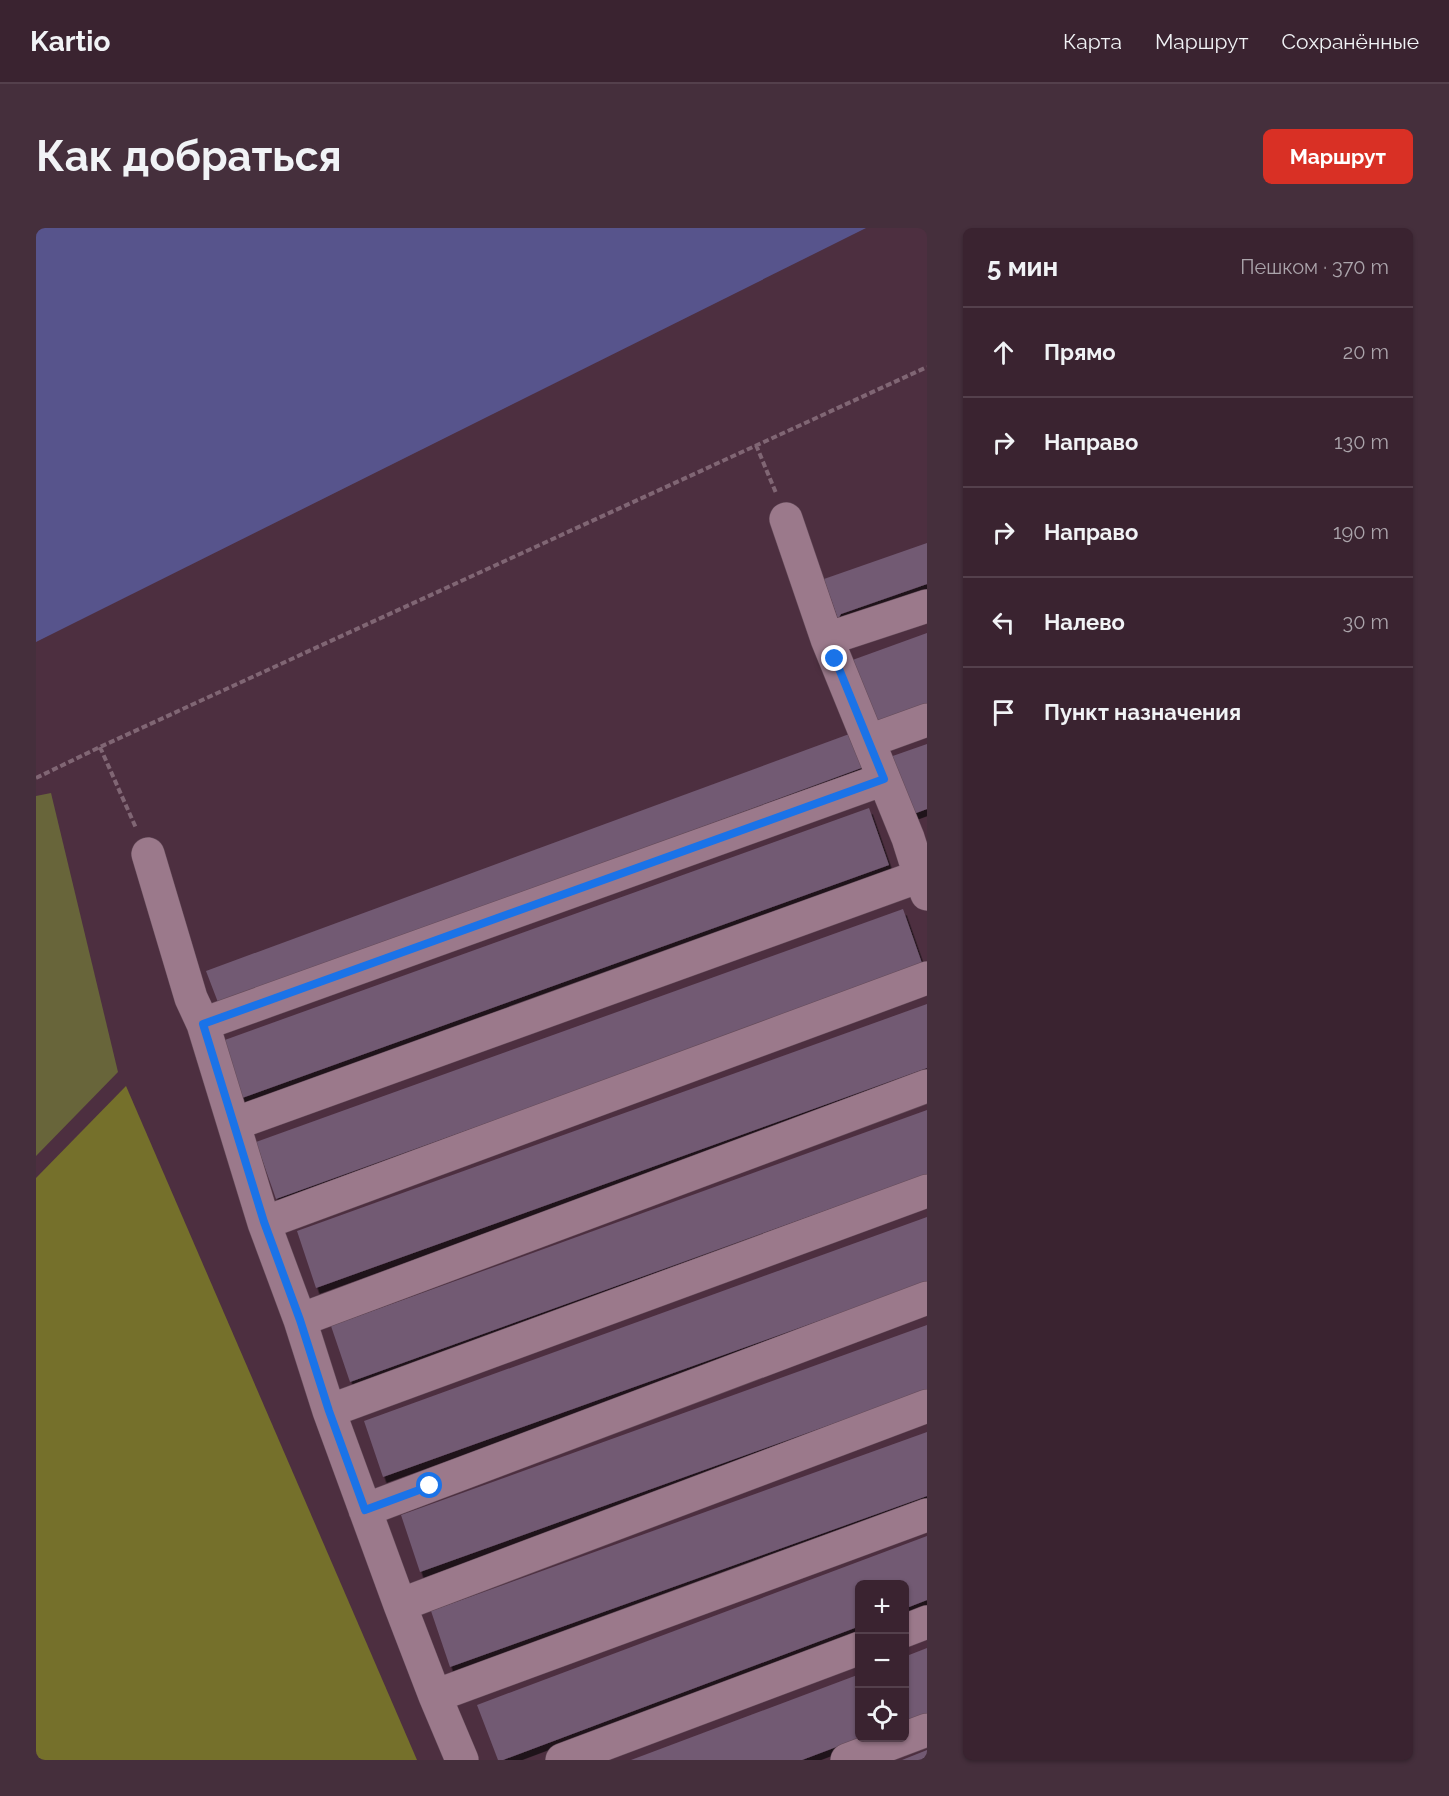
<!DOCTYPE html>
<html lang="ru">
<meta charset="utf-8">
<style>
body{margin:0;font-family:Raleway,sans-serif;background:#452f3c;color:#f1f3f6}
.controls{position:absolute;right:18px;bottom:18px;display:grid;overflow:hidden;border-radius:9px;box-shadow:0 2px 4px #0004}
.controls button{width:54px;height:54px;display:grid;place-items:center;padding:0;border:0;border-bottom:2px solid #54404c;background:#3a2330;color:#f1f3f6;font:30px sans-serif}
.stop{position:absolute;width:18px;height:18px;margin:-14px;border:4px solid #1a73e8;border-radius:50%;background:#fff}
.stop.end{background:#1a73e8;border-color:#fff;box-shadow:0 2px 6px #0008}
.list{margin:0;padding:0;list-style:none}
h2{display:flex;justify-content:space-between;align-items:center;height:78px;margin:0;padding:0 24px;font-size:26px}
h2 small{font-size:20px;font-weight:400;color:#aba4ab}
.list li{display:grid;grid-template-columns:39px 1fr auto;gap:18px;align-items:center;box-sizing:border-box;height:90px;padding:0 24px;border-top:2px solid #54404c}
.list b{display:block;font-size:22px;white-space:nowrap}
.list em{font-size:20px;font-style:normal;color:#aba4ab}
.icon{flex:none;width:33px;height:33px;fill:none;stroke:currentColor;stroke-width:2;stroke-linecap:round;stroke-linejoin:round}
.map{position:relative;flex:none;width:891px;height:1532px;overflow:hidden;border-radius:9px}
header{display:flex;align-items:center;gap:36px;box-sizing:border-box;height:84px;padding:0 30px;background:#3a2330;border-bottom:2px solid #54404c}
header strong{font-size:28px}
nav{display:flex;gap:33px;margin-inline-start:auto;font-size:21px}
.intro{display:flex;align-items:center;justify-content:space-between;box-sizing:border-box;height:144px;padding:0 36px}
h1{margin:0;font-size:42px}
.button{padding:15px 27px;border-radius:9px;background:#d93025;color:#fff;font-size:21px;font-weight:700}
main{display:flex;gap:36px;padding:0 36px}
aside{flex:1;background:#3a2330;border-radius:9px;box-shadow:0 2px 4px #0004}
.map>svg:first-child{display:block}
</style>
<header>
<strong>Kartio</strong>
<nav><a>Карта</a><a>Маршрут</a><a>Сохранённые</a></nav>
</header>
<div class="intro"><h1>Как добраться</h1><a class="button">Маршрут</a></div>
<main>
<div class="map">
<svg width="891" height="1532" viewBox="0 0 891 1532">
<defs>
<filter id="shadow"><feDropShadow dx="3.5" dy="6" stdDeviation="0" flood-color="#0009"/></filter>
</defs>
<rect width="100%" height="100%" fill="#4d2f40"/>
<path fill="#68653a" d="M15 565 82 844 0 928V568Z"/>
<path fill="#75702b" d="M90 858 381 1532H0V950Z"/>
<path fill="#57548c" d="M0 0H830L0 414Z"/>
<path fill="#725a73" filter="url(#shadow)" d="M891 315V356L805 386 802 391 788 351Z
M891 405V477L834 498 811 434Z
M816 505 828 539 183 777 170 743Z
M891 516V581L872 588 851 530Z
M833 580 853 637 206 870 186 813Z
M867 681 887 738 240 971 220 914Z
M891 776V840L280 1060 261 1003Z
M891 882V946L314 1154 295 1098Z
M891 989V1054L347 1249 328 1193Z
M891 1097V1162L384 1344 365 1287Z
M891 1204V1268L414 1439 395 1383Z
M891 1308V1372L868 1381V1356H824V1398L467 1532H462L441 1477Z
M891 1420V1485L868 1493V1429Z
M824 1446V1510L766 1532H595Z
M891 1522V1532H866Z"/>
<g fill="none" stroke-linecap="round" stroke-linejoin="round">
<g stroke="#654c5a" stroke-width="34">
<path id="minor" d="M750 291 791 411 872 610 884 648 891 666
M791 411 891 378
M833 513 891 492
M112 626 155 770 167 796 228 995 264 1092 293 1183 364 1377 399 1468 426 1532
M167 796 848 551
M198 896 884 648
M228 995 891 750
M264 1092 891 858
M293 1183 891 963
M329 1282 891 1070
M364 1377 891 1178
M868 1403 891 1394
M399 1468 891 1287
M526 1532 824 1420
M811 1532 891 1502"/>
</g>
<path stroke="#806674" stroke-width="4" stroke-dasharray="6 3" stroke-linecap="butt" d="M720 217 740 265
M64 519 100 600
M0 550 64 519 891 139"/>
<use href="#minor" stroke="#9b798b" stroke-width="33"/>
</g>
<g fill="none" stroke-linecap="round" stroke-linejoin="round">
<path stroke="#1a73e8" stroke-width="8" d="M394 1258 329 1282 293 1183 264 1092 228 994 167 796 848 551 799 431"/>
</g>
</svg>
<div class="controls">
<button>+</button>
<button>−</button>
<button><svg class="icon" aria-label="locate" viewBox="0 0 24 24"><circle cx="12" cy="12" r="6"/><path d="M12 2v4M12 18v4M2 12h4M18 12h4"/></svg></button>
</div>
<div class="stop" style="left:394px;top:1258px"></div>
<div class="stop end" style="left:799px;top:431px"></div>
</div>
<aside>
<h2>5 мин<small>Пешком · 370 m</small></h2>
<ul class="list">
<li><svg class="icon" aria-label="ahead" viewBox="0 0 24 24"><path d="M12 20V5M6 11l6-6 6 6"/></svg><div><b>Прямо</b></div><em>20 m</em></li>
<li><svg class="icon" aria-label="right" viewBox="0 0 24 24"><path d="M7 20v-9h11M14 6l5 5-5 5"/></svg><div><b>Направо</b></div><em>130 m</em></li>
<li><svg class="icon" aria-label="right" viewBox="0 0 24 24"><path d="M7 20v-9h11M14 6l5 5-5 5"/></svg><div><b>Направо</b></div><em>190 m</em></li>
<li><svg class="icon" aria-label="left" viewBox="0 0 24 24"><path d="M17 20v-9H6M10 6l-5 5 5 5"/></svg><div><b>Налево</b></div><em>30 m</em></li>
<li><svg class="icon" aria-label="arrive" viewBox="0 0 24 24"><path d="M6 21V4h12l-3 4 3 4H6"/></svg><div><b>Пункт назначения</b></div></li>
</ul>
</aside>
</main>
